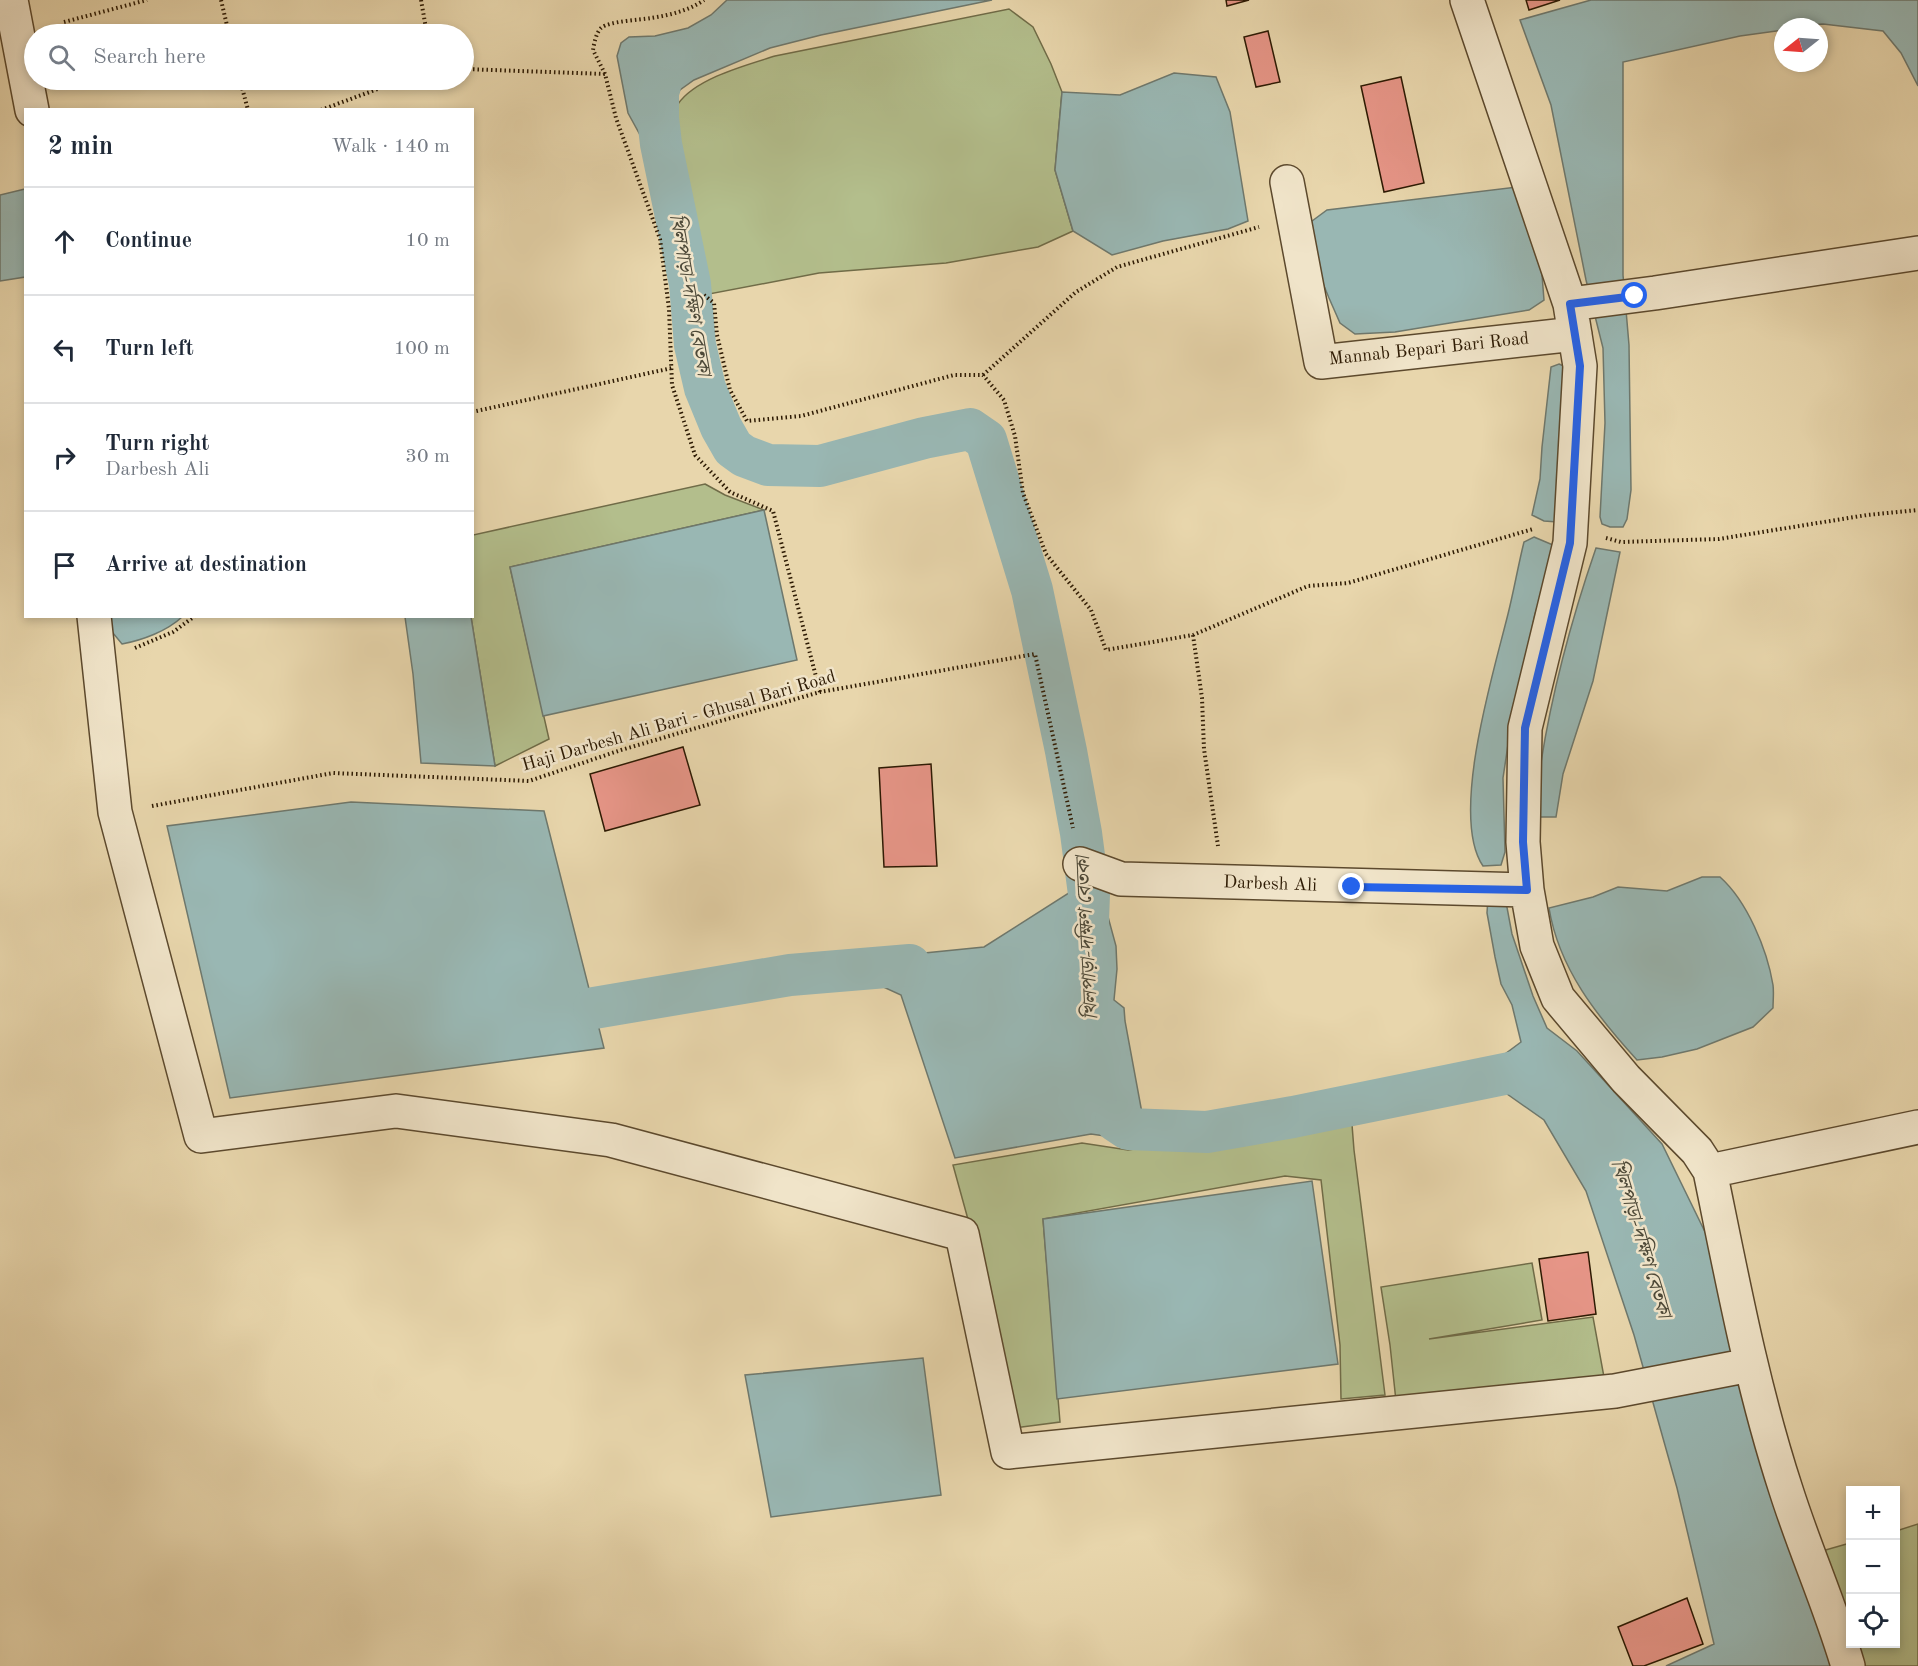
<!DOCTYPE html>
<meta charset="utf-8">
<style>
body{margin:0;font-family:"Old Standard TT","Noto Serif Bengali",serif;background:#f2f2f3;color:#1f2937}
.controls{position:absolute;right:18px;bottom:18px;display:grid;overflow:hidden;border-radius:0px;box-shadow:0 3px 9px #0003}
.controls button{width:54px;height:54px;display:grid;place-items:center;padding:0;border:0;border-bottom:2px solid #e0e1e3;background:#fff;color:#1f2937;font:30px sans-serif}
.compass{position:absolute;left:1774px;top:18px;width:54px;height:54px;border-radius:50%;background:#fff;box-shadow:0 3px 9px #0003;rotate:253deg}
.stop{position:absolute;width:18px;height:18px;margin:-14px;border:4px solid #2563eb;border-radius:50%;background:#fff}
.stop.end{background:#2563eb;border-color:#fff;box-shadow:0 2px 6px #0008}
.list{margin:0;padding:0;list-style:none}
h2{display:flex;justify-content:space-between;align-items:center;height:78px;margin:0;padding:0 24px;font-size:26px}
h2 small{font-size:20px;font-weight:400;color:#747a83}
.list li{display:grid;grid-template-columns:39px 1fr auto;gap:18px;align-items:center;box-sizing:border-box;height:108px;padding:0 24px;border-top:2px solid #e0e1e3}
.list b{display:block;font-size:22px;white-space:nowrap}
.list p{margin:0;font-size:20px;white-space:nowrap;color:#747a83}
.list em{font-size:20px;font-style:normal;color:#747a83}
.icon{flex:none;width:33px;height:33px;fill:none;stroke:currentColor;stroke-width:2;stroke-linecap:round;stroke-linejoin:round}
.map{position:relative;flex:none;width:1918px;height:1666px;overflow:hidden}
.search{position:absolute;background:#fff;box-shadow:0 3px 9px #0003;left:24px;top:24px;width:450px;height:66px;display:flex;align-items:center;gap:15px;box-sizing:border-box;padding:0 21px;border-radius:33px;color:#747a83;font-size:22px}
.panel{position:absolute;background:#fff;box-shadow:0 3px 9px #0003;left:24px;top:108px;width:450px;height:510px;border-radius:0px}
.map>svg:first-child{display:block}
</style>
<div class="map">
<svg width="1918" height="1666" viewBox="0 0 1918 1666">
<rect width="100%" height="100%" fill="#e8d6ac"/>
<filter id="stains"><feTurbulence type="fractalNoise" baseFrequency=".00333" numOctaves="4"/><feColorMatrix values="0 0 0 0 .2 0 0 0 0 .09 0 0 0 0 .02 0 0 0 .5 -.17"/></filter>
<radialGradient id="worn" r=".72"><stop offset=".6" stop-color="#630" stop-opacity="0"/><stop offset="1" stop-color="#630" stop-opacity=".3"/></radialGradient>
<path fill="#b3be8c" stroke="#706c48" stroke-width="1.5" d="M1009 9 1033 27 1051 64 1062 92 1055 170 1073 231 1038 247 946 263 819 273 704 295C689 243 671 194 671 139 671 127 671 113 678 104 696 78 747 65 775 56Z
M705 484 725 495 764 510 510 567 549 739 495 766 471 617 472 616 473 535Z
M1351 1112 1354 1150 1385 1395 1341 1399 1340 1345 1321 1180 1285 1176 1043 1219 1060 1422 1015 1428 969 1223 953 1165 1082 1143 1128 1150 1317 1121Z
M1532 1263 1542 1320 1429 1339 1593 1317 1604 1377 1396 1401 1390 1345 1381 1287Z
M1918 1524V1666H1861L1854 1644H1896V1531Z
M1850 1543V1635L1822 1551Z"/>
<path fill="#99b7b3" stroke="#6e786d" stroke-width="1.5" d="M727 0H992L821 35 770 48 694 80 680 90 670 105 661 144 663 160 656 164 628 113 617 56 621 43 629 37 655 36 688 28 711 15Z
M1591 0H1918V86L1901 53 1883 31 1823 24 1783 27V30L1740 36 1623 62V275L1629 345 1631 490 1627 519 1623 527H1610L1602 524 1600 517 1605 423 1603 348 1586 280 1551 105 1520 20Z
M1174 73 1216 77 1230 112 1248 221 1228 229 1163 241 1112 255 1073 231 1055 170 1062 92 1120 95Z
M1517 187 1528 208 1542 275 1544 300 1529 310 1395 332 1355 334 1340 323 1329 298 1310 252 1308 224 1327 210Z
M25 189V277L0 281V195Z
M1559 364 1566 367 1557 522 1544 521 1532 515 1540 479 1542 447 1551 367Z
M764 510 797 660 543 716 510 567Z
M1534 537 1553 545 1548 576 1535 614 1509 738 1503 778 1505 852 1501 865 1483 866C1449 816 1494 671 1508 614 1514 590 1518 566 1524 542Z
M1596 548 1620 552 1593 681 1563 774 1556 817H1534C1543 725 1566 635 1596 548Z
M106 617H182C167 631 143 640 122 644L108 627Z
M405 617H471L495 766 421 763 413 674Z
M351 802 544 811 604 1048 230 1098 167 826Z
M1702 877H1720C1747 901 1767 949 1773 985 1774 992 1773 1001 1773 1008L1753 1027 1697 1049 1662 1057 1637 1060C1597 1016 1559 969 1549 908L1593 897 1618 887 1667 891Z
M1075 889 1101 891 1116 946 1117 969 1114 1000 1124 1008 1125 1021 1142 1113 1152 1120 1170 1124 1171 1135 1112 1137 1091 1134 955 1158 901 995 855 974V960L984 947Z
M1488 898 1506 902 1512 934 1533 996 1547 1028 1577 1051 1662 1144 1707 1236 1841 1666H1666L1714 1644 1677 1488 1634 1335 1586 1191 1544 1120 1490 1082 1493 1063 1521 1042 1512 1005 1501 984 1495 957 1487 913Z
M1312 1181 1338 1364 1057 1399 1043 1219Z
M923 1358 941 1495 771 1517 745 1375Z"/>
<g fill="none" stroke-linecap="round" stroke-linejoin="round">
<path stroke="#99b7b3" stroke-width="42" d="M660 86 658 92V118L661 144 690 284 695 345 705 388 721 427 733 448 744 456 768 465 820 466 924 438 970 429 986 440 1032 590 1066 751 1081 833 1089 894 1087 948
M594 1008 790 975 910 965
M1116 1121 1128 1129 1207 1132 1293 1117 1544 1066 1547 1069"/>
</g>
<path fill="#e69587" stroke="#2d1a03" stroke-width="1.5" d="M1226 0H1249L1227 6Z
M1526 0H1560L1529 10Z
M1268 31 1280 82 1256 87 1244 37Z
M1401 77 1424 183 1384 192 1361 86Z
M683 747 700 805 605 831 590 774Z
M931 764 937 866 884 867 879 768Z
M1588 1252 1596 1314 1548 1321 1539 1259Z
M1687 1598 1703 1644 1644 1666H1633L1618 1627Z"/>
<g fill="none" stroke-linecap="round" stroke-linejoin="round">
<g stroke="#5c492d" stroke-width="36">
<path id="street" d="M11 0 32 110
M1467 0 1570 304 1580 366 1570 543 1525 728 1523 842 1527 890 1537 946 1558 998 1626 1079 1697 1151 1710 1171C1732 1278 1752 1386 1786 1490 1805 1550 1830 1605 1848 1666
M1287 182 1321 362 1575 334
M1570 304 1655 293 1918 253
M94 616 115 812 201 1136 396 1111 611 1140 962 1234 1008 1452 1615 1391 1750 1365
M1080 864 1121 879 1527 890
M1710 1171 1918 1127"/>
</g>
<path stroke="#2d1a03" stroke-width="4" stroke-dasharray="1.5 3" stroke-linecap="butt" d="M221 0 229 34
M421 0 427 34
M64 22 147 0
M464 69 605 74 616 118 660 239 669 309 672 385 695 455 730 492 773 511 820 692
M605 74 593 50C594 44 596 33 601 28 609 21 640 20 651 18 670 15 688 11 704 0
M240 80 248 110
M321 110 402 80
M704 295 714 303 717 335 730 390 747 421 801 416 954 375H983L1004 400 1015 436 1023 493 1046 554 1091 610 1106 650 1193 635 1308 586 1348 583 1533 529
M983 375 1076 292 1117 267 1259 227
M472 412 672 368
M1606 538 1621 542 1719 539 1867 515 1918 510
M1193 635 1202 698 1204 749 1218 846
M135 648 173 632 195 616
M152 806 333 773 529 781 621 750 820 692 1035 654 1073 828"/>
<use href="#street" stroke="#f0e4c9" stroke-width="33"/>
</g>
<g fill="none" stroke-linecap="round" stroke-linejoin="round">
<path stroke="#2563eb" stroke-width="8" d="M1352 887 1527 890 1523 842 1525 728 1570 543 1580 366 1570 304 1635 296"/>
</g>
<g text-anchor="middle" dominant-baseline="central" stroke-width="5" stroke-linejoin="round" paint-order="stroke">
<g font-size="18" fill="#2d1a03" stroke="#f0e4c9">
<text transform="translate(1429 349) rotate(-6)">Mannab Bepari Bari Road</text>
<text transform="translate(679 721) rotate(-16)">Haji Darbesh Ali Bari - Ghusal Bari Road</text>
<text transform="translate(1270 884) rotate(2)">Darbesh Ali</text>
</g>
<g font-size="20" font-style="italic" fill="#4d4938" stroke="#f0e4c9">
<text transform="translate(689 295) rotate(80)">খিলপাড়া-দক্ষিণ বেতকা</text>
<text transform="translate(1088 938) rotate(-93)">খিলপাড়া-দক্ষিণ বেতকা</text>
<text transform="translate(1640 1239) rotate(73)">খিলপাড়া-দক্ষিণ বেতকা</text>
</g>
</g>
<rect width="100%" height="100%" filter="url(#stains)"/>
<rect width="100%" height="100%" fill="url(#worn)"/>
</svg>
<div class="controls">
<button>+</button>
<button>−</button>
<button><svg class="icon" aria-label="locate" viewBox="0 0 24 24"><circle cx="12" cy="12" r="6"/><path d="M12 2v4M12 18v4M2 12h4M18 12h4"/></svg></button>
</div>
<svg class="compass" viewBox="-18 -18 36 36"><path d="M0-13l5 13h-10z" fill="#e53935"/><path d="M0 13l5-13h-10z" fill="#747a83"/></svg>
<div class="stop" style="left:1635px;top:296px"></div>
<div class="stop end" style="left:1352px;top:887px"></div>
<div class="search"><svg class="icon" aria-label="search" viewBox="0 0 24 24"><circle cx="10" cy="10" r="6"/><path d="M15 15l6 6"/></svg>Search here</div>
<section class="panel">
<h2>2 min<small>Walk · 140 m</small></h2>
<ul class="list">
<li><svg class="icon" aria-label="ahead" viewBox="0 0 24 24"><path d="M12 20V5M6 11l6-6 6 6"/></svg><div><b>Continue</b></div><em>10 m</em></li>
<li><svg class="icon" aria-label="left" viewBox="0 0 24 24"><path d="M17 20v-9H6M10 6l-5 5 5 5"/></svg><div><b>Turn left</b></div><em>100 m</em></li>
<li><svg class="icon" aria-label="right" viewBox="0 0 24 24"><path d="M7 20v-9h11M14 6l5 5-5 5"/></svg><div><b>Turn right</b><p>Darbesh Ali</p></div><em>30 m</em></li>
<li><svg class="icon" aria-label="arrive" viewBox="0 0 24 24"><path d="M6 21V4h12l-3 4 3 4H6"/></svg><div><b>Arrive at destination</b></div></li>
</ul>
</section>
</div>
